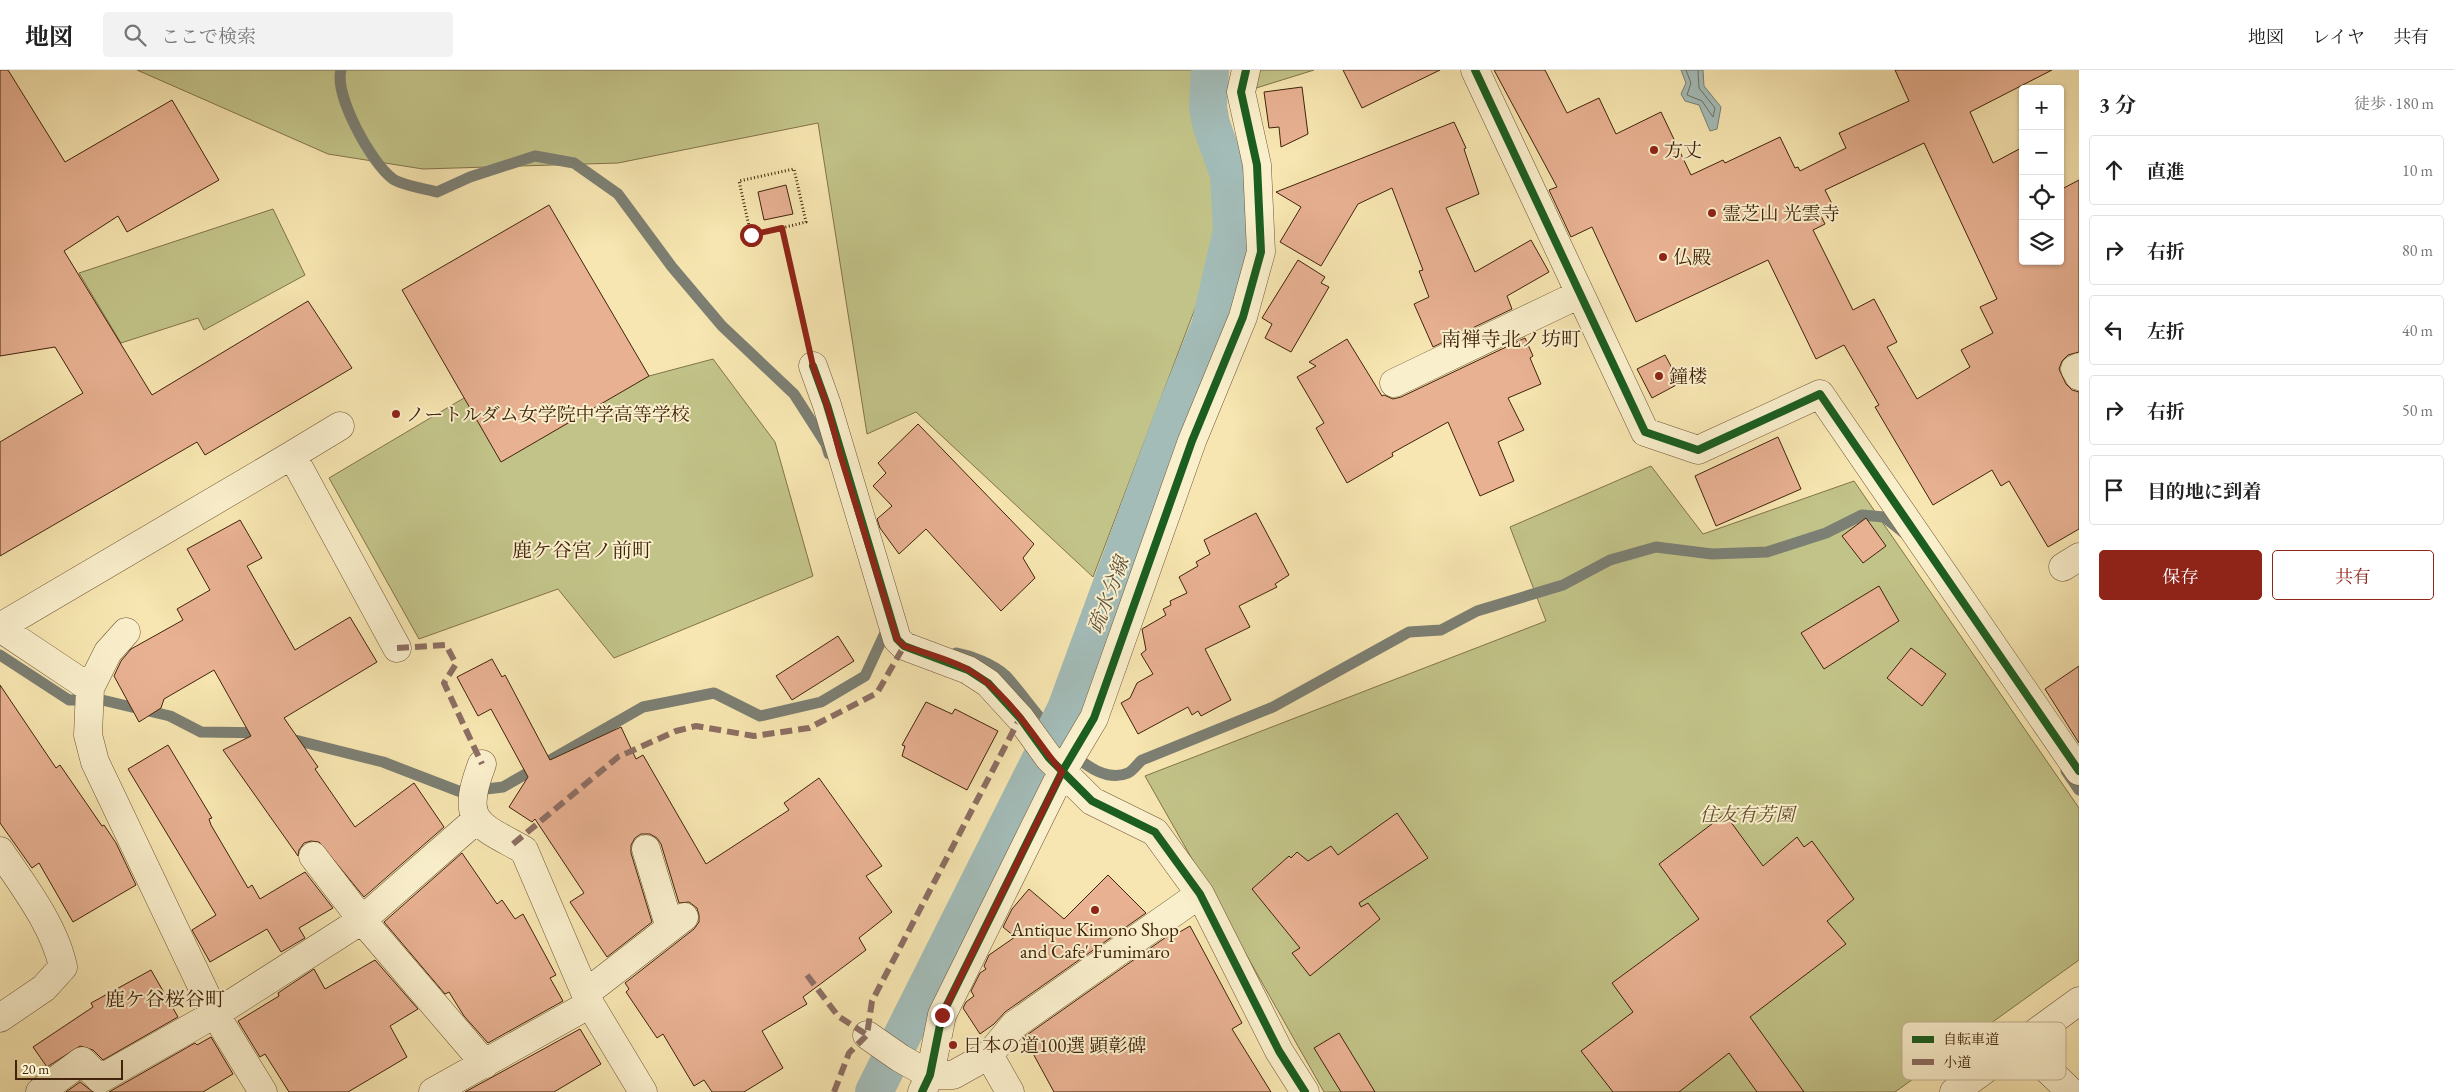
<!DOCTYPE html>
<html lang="ja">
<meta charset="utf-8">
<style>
body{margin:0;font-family:"EB Garamond","Noto Serif JP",serif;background:#f2f2f2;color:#222}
.controls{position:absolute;right:15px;top:15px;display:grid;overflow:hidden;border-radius:5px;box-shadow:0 1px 4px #0004}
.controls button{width:45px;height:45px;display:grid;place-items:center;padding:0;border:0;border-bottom:1px solid #e0e0e0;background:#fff;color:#222;font:25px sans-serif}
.scale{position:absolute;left:15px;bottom:12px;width:108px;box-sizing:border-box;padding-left:5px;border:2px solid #41230b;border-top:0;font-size:14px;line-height:18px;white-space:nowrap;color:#41230b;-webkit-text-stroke:4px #faefcc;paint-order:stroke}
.stop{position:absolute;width:15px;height:15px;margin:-11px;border:4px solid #8f2418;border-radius:50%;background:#fff}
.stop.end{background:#8f2418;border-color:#fff;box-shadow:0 1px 5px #0008}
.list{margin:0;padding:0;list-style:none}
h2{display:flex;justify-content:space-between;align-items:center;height:65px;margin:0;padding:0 20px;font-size:21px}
h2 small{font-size:16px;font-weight:400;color:#767676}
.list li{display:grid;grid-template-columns:32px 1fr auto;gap:15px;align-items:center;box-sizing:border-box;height:70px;margin:0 10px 10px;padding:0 10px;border:1px solid #e0e0e0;border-radius:5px}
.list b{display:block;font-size:19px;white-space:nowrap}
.list em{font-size:16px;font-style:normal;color:#767676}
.actions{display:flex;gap:10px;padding:15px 20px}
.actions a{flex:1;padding:11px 0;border:1px solid #8f2418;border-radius:5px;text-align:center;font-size:18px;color:#8f2418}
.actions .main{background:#8f2418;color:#fff}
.icon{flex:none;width:28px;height:28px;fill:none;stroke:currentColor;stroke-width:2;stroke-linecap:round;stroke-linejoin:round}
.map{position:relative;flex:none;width:2079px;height:1022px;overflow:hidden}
header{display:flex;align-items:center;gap:30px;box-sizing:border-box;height:70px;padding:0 25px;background:#fff;border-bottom:1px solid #e0e0e0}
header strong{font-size:24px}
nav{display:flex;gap:28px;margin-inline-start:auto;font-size:18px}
.search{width:350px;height:45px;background:#f2f2f2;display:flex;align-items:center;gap:12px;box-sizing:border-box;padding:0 18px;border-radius:5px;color:#767676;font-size:19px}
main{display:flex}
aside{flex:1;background:#fff}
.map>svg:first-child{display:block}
</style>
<header>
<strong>地図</strong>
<div class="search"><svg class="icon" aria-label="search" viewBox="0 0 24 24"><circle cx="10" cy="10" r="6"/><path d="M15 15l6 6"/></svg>ここで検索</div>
<nav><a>地図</a><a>レイヤ</a><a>共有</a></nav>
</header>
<main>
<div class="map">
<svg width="2079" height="1022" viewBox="0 0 2079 1022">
<rect width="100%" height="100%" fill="#f7e6b1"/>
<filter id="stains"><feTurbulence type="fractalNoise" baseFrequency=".004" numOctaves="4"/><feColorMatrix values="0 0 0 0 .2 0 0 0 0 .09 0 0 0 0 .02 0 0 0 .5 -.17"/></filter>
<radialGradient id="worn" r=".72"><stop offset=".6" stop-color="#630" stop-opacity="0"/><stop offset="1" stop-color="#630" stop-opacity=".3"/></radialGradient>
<path fill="#c2c388" stroke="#82734a" d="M137 0H1218L1215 186 1093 507 916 342 867 364 818 53 618 93 423 99 328 84Z
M1260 0H1314L1253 19Z
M273 139 305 205 204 260 198 248 121 273 79 203Z
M713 289 775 372 813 506 614 588 558 519 419 569 329 408 464 328 649 306Z
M1651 396 1703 464 1854 411 2079 738V890L1895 1022H1324L1145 706 1546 551 1510 457Z"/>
<path fill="#a3bcb8" stroke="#7c7f73" d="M1681 0H1703L1704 16 1721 37 1717 59 1710 61 1699 35 1685 31 1681 24 1686 13Z"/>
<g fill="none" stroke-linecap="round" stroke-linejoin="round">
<path stroke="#727062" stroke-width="1" d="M1686 0 1691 13 1687 25 1702 31 1713 47 1715 38 1699 18 1698 0"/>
<path stroke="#7c7f73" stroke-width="11" d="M341 0C334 25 371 93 393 109 401 115 426 119 437 122L470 107 535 86 574 93 618 124 672 197 722 256 794 324 826 374 829 384
M956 583C972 586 993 594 1005 605 1031 631 1084 722 1128 703 1133 701 1138 693 1142 690L1273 637 1409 562 1441 560 1477 541 1563 515 1610 490 1656 477 1712 484 1767 482 1826 463 1862 445 1884 447 1904 463
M0 585 69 630H102L170 646 201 662 264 663
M287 668 383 692 461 722 503 717 643 637 714 623 760 646 821 632 865 606 884 565
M2066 701 2079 720"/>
<path stroke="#a3bcb8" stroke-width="38" d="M874 1022 1066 639 1174 345 1210 256 1232 161 1229 105 1211 54 1208 37 1210 0"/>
</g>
<path fill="#e8b192" stroke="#41230b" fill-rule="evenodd" d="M0 0H8L65 92 172 30 219 110 127 162 118 146 64 181 152 325 308 231 352 298 205 385 197 372 0 486V372L83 323 55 277 0 286Z
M1343 0H1440L1362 38Z
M1494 0H1545L1567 43 1599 28 1616 64 1661 42 1691 105 1723 90 1725 93 1780 67 1795 98 1798 97 1800 101 1846 78 1839 63 1909 31 1895 0H2052L1970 42 1993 93 2023 77V191H2060V120L2079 110V282L2068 285 2062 291 2059 299 2066 314 2072 320 2079 322V459L2048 477 2009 411 2001 416 1992 400 1933 435 1875 337 1879 335 1844 275 1816 289 1768 190 1636 252 1592 157 1571 167 1549 120 1557 117ZM1924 73 1997 229 1980 237 1993 263 1961 280 1970 297 1917 329 1887 277 1897 272 1874 229 1853 240 1813 160 1825 154 1820 144 1834 138 1825 120Z
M1302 17 1308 64 1281 77 1279 57 1269 58 1264 22Z
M1454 52 1466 78 1464 79 1479 124 1446 138 1475 202 1531 170 1549 202 1507 226 1512 239 1433 277 1414 234 1429 227 1419 201 1423 200 1392 118 1358 134 1321 196 1280 172 1301 137 1276 122Z
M786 115 793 144 764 150 758 122Z
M549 135 649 306 501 392 402 220Z
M1298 190 1325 207 1321 213 1329 217 1291 282 1265 268 1272 254 1262 248Z
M1525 268 1533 286 1530 288 1541 314 1508 328 1524 360 1498 372 1514 411 1480 426 1448 352 1392 383 1393 386 1347 413 1316 358 1324 353 1297 307 1316 296 1309 292 1347 269 1382 326 1384 325 1393 329 1401 327Z
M1665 285 1680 313 1652 328 1637 299Z
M918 354 1034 474 1023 488 1035 508 1001 541 926 459 899 484 880 458 877 449 892 436 873 416 886 403 878 393Z
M1778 367 1801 419 1716 456 1695 406Z
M1256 443 1289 505 1275 514 1277 517 1239 536 1250 557 1205 579 1231 630 1201 646 1198 641 1192 645 1188 637 1138 664 1121 633 1130 628 1137 613 1153 604 1141 584 1146 580 1142 559 1166 545 1163 539 1171 535 1170 531 1187 523 1179 507 1198 496 1196 492 1210 484 1204 470Z
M1866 448 1886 476 1863 493 1842 466Z
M240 450 262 488 247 496 295 580 350 547 377 592 284 648 318 697 315 699 355 757 414 713 444 757 364 827 319 772 311 771 304 773 299 780 298 786 223 680 251 666 214 600 164 629 161 638 139 652 114 606 121 591 131 579 183 550 177 539 210 520 187 479Z
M1879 516 1899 551 1824 599 1801 563Z
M838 566 854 591 792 630 776 606Z
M1911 578 1946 604 1922 636 1887 608Z
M492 589 502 607 505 605 550 690 621 657 636 689 643 685 706 794 789 740 784 733 819 708 882 796 866 806 892 842 859 868 866 880 803 927 807 934 762 961 783 998 744 1022H712L704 1010 694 1016 663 964 657 968 626 922 629 919 625 913 694 859 699 852V845L697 838 689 832 679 833 661 774 657 768 650 764H641L635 768 631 775V783L652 852 607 887 570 832 584 823 535 749 532 752 509 737 528 707 491 639 478 646 457 607Z
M2079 596V673L2045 619Z
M0 615 56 698 60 695 102 756 104 755 116 773 136 815 73 852 39 793 32 798 0 753Z
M926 632 952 644 955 639 998 661 967 720 902 686 905 676 902 675Z
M168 675 212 748 209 749 211 755 248 818 252 815 260 829 305 802 333 838 299 858 305 868 281 882 267 859 210 892 192 860 216 845 128 699Z
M1397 743 1428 788 1359 833 1361 837 1368 833 1380 849 1310 906 1292 883 1300 878 1252 819 1289 786 1291 788 1297 782 1308 791 1331 776 1338 785Z
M1725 744 1763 796 1797 767 1804 777 1812 771 1854 829 1827 851 1846 874 1750 947 1804 1022H1757L1729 983 1679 1022H1613L1581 981 1633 942 1612 913 1699 849 1659 794Z
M462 783 497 834 502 830 515 849 523 844 556 905 550 908 563 931 488 973 464 946 449 922 445 924 384 852Z
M1108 805 1146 843 1005 942 994 954 980 964 963 938 966 932 974 926 971 921 980 903 986 899 984 896 989 885 1015 867 1003 857 1012 839 1029 819 1064 849Z
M1190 856 1242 953 1232 959 1271 1022H1054L1024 967 1169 865 1171 867Z
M375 890 418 939 390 956 407 987 348 1022H289L265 984 260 987 238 951 279 926 278 923 314 899 325 919Z
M151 900 178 947 103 990 93 980 80 976 47 997 33 977 93 937 91 933Z
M580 959 601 994 554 1022H465Z
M1339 963 1375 1022H1341L1314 978Z
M211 967 233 1004 203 1022H109L195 973 197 975Z
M80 1012 93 1022H66Z"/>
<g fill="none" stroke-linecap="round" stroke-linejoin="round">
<g stroke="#6e5434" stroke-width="29">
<path id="minor" d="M1475 0 1645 362 1698 380 1820 324 2079 701
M813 296 827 335 897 569 904 576 968 600 988 613 1020 648 1049 688 1092 731 1155 762 1200 824 1279 981 1305 1022
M2079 297 2075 299 2079 306
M1394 313 1580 224
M292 385 340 356
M2063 497 2079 487
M0 557 292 385 397 578
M0 558 90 618 88 665 95 692 215 944 263 1022
M90 618 108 582 126 562
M482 694C460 752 477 754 524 780L590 934 643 1022
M646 779 670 858
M0 781C23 815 55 857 63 897L44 918 0 948
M313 786 362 850 476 750
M586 923 684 847
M867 965 900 988 930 1005H953L989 985 1014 955 1200 824
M2020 973 2071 1022
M989 985 1010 1022
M40 1022 82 991 100 1009 215 944 362 850 485 994
M433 1022 590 934
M922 1022 930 1005 942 945 1062 702 1094 648 1192 371 1243 247 1261 182 1257 95 1241 22 1246 0
M1954 1022 2079 931"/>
</g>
<path stroke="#41230b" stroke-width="3" stroke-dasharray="1 2.5" stroke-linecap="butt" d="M782 158 806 152 794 99 739 111 751 165 782 158 807 266"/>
<use href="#minor" stroke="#faefcc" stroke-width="28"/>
<path stroke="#8d6e63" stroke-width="6" stroke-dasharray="12 6" stroke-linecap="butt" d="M397 578 446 575 456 594 444 613 482 694
M513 774 618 687 676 661 696 656 754 666 809 658 877 623 904 576
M807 905 838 946 867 965
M834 1022 849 983 867 965 872 931 1020 648"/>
<g stroke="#faefcc" stroke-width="11">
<path id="cycleway" d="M1475 0 1645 362 1698 380 1820 324 2079 701
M813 296 827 335 897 569 904 576 968 600 988 613 1020 648 1049 688 1092 731 1155 762 1200 824 1279 981 1305 1022
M922 1022 930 1005 942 945 1062 702 1094 648 1192 371 1243 247 1261 182 1257 95 1241 22 1246 0"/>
</g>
<use href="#cycleway" stroke="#1b5e20" stroke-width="8"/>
</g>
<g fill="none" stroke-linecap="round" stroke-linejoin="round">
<path stroke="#8f2418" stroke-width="6" d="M751 165 782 158 813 296 827 335 840 384 897 569 904 576C925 583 950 589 969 600 1009 623 1034 668 1062 702L942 945"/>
</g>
<g fill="#8f2418" stroke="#faefcc" stroke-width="2">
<circle cx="1654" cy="80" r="5"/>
<circle cx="1712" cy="143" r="5"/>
<circle cx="1663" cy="187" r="5"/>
<circle cx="1659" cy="306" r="5"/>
<circle cx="396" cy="344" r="5"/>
<circle cx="1095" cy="840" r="5"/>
<circle cx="953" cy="975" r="5"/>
</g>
<g text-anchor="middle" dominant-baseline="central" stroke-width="4" stroke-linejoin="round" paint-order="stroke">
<g font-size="19" fill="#41230b" stroke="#faefcc" text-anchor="start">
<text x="1664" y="80">方丈</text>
<text x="1722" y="143">霊芝山 光雲寺</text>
<text x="1673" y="187">仏殿</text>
<text x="1669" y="306">鐘楼</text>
<text x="406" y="344">ノートルダム女学院中学高等学校</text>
<text x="1095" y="859" text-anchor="middle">Antique Kimono Shop<tspan x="1095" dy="22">and Cafe' Fumimaro</tspan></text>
<text x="963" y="975">日本の道100選 顕彰碑</text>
</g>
<g font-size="19" font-style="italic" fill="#614b2a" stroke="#faefcc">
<text x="1747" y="744">住友有芳園</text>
</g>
<g font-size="20" fill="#41230b" stroke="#faefcc">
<text x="1511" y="269">南禅寺北ノ坊町</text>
<text x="582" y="480">鹿ケ谷宮ノ前町</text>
<text x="165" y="929">鹿ケ谷桜谷町</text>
</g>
<g font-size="20" font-style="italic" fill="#5e513f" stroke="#faefcc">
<text transform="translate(1108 525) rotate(-69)">疏水分線</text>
</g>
</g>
<rect x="1902" y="952" width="164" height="58" rx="8" fill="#faefcc" stroke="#c2b292" stroke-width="1"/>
<rect x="1912" y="966" width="22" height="7" fill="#1b5e20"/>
<rect x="1912" y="989" width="22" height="6" fill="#8d6e63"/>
<g font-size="14" fill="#41230b">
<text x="1943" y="974">自転車道</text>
<text x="1943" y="997">小道</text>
</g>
<rect width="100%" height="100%" filter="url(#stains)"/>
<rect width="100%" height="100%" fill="url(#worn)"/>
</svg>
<div class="controls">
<button>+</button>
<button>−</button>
<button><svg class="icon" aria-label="locate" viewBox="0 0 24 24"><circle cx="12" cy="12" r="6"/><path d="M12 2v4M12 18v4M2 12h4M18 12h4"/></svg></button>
<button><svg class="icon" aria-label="layers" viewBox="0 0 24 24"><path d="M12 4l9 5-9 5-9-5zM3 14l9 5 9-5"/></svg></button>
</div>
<div class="scale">20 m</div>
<div class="stop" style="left:751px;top:165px"></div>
<div class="stop end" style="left:942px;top:945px"></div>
</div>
<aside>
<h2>3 分<small>徒歩 · 180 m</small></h2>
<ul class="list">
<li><svg class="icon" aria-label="ahead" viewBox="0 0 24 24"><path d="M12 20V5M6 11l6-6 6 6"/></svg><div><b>直進</b></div><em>10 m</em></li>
<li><svg class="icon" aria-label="right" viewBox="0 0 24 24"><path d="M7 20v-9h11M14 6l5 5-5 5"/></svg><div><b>右折</b></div><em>80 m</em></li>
<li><svg class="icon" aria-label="left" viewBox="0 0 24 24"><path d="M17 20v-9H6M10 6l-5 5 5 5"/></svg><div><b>左折</b></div><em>40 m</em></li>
<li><svg class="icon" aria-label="right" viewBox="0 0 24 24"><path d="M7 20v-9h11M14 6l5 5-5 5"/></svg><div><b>右折</b></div><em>50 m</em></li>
<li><svg class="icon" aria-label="arrive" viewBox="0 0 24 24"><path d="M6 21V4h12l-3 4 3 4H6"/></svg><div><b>目的地に到着</b></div></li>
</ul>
<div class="actions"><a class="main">保存</a><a>共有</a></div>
</aside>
</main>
